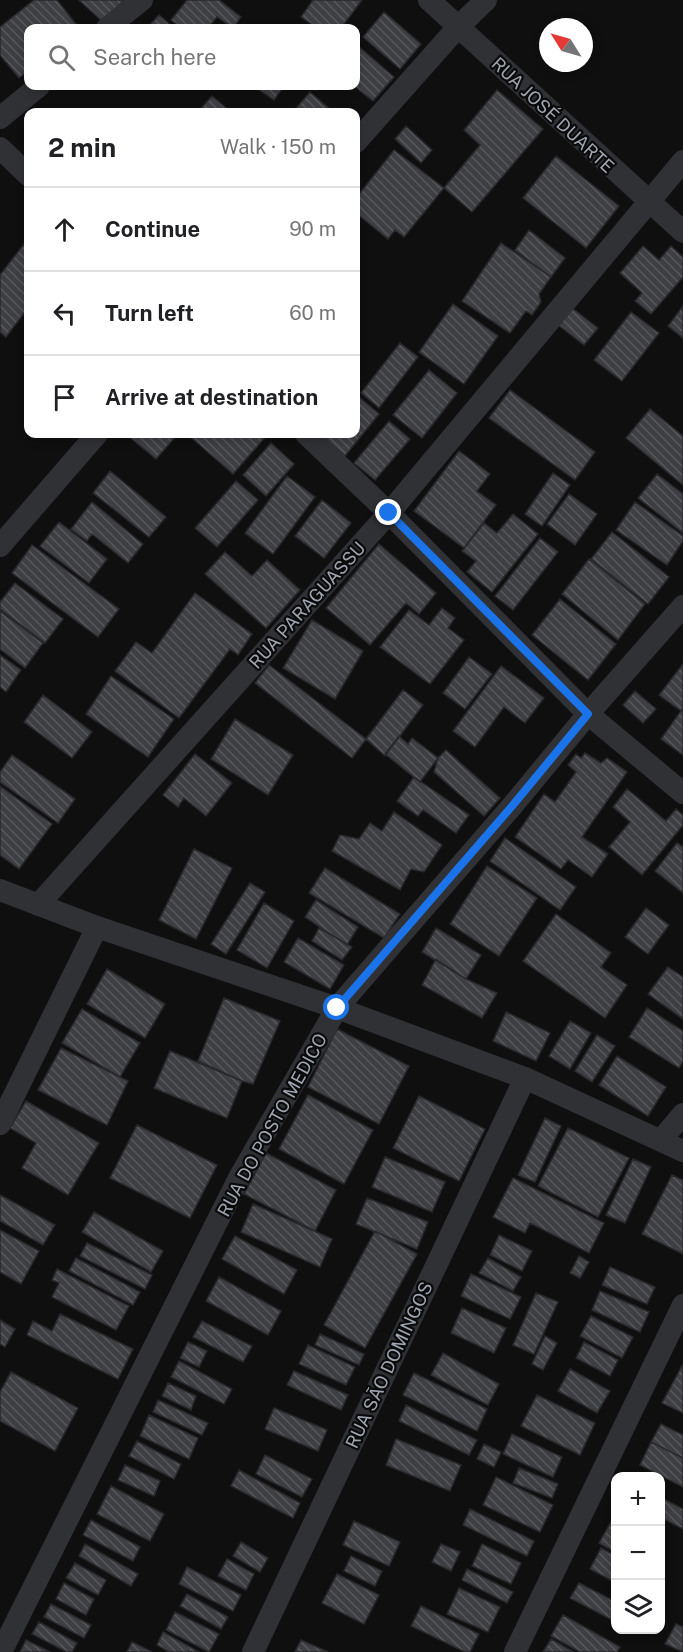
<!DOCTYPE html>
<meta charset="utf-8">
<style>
body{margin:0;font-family:"Public Sans",sans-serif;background:#f6f6f6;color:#202124}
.controls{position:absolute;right:18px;bottom:18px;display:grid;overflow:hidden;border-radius:12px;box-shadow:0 3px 9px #0003}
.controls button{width:54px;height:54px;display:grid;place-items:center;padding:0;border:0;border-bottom:2px solid #e0e0e0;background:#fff;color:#202124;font:30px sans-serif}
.compass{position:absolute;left:539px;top:18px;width:54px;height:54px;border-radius:50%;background:#fff;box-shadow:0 3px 9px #0003;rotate:307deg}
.stop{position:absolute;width:18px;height:18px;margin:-14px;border:4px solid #1a73e8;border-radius:50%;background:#fff}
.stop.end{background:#1a73e8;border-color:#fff;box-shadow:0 2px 6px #0008}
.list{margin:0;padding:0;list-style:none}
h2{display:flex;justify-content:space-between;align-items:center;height:78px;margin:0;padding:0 24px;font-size:26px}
h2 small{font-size:20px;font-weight:400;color:#757577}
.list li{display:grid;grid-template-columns:39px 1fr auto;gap:18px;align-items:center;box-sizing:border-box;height:84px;padding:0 24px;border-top:2px solid #e0e0e0}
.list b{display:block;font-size:22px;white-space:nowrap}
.list em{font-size:20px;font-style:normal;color:#757577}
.icon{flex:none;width:33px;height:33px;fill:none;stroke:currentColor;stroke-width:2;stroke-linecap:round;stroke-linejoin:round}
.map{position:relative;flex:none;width:683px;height:1652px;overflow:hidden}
.search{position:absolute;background:#fff;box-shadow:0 3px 9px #0003;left:24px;top:24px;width:336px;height:66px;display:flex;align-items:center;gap:15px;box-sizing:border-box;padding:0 21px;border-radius:12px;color:#757577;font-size:22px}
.panel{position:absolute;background:#fff;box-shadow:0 3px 9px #0003;left:24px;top:108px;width:336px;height:330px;border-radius:12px}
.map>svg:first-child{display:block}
</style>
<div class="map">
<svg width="683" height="1652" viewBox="0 0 683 1652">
<defs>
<pattern id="building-back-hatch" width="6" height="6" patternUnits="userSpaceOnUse" patternTransform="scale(1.5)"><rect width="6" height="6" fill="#3e3f43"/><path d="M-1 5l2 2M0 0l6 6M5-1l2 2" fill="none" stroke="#57585c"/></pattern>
</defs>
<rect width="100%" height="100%" fill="#0f0f10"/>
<path fill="url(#building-back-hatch)" stroke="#29292c" stroke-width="1.5" d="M34 0H57L79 28H28V71L19 78 0 55V27Z
M79 0H124L103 22Z
M187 0H219L241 17 233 28 217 17 208 28H181L171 20Z
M313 0H362L341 28H317L301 17Z
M384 12 421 44 400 69 363 37Z
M159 15 174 28H147Z
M357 45 394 77 373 101 354 86 356 47Z
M254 86H284L274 100Z
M497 90 543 129 472 212 444 188 480 145 464 130Z
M310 92 333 112H293Z
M212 96 231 112H198Z
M406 126 432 150 421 163 395 139Z
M394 150 444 188 404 237 395 230 388 239 356 213V198Z
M556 156 619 206 586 248 523 198Z
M529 230 565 258 551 277 515 250Z
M28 239V308L6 337 0 332V275Z
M501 243 551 277 539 294 541 302 532 315 526 311 510 333 462 301Z
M643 246 659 260 671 246 683 257V277L651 314 635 301 642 293 620 273Z
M453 304 498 336 464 384 419 352Z
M683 306V338L668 326Z
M572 308 598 328 584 345 558 325Z
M631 312 659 333 622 381 594 360Z
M400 343 418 357 379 408 361 393Z
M429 370 457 393 422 438 393 415Z
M510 390 595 452 575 480 489 418Z
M358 396 379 414 345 456 324 438 327 434H356V399Z
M650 409 683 436V485L626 438Z
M389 421 410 439 375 480 354 463Z
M126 434H178L156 459Z
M187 434H268L233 474Z
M271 443 294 464 266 496 243 475Z
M459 451 490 474 477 491 496 505 464 548 414 511Z
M110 471 166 517 149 537 93 493Z
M553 473 570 485 542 526 525 514Z
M657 474 683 494V533L638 498Z
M287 476 315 497 273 554 245 533Z
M236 481 258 500 217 547 195 528Z
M569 494 597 514 575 545 547 524Z
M322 500 351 523 324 558 295 536Z
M92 502 143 544 128 563 92 534 87 541 71 529Z
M635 502 683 536V541L667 565 616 530Z
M513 514 538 534 492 592 467 572 476 561 462 551 484 523 497 533Z
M59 522 107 559 89 583 40 546Z
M612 532 669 577 648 604 591 559Z
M540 538 558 552 513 610 495 596Z
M379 544 436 593 419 614 406 603 370 645 326 608Z
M32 545 119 609 98 637 12 573Z
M225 552 252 576 267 560 300 590 266 628 205 574Z
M589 559 645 604 618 640 562 594Z
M15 583 63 619 45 643 0 609V602Z
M195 593 252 634 238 655 230 649 179 718 115 671 136 642 152 653Z
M560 599 616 644 588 680 532 635Z
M442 608 455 618 448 628 464 640 430 684 380 647 409 610 429 625Z
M0 611 43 643 25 668 0 649Z
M312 620 363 651 335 699 283 668Z
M0 655 21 670 6 692 0 687Z
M469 657 492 674 465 709 443 693Z
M683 664V708L681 711 659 695Z
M269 665 366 739 352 758 255 683Z
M501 666 544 698 525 723 504 707 475 747 453 731Z
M111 676 174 719 148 757 86 714Z
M403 690 423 705 385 756 366 739Z
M635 691 656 709 643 723 623 705Z
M43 695 92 732 72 758 24 722Z
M683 708V755L661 739Z
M235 719 293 755 268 795 211 759Z
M399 736 408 744 412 738 438 758 420 782 385 754Z
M446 750 500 798 484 816 434 772 438 758Z
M585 753 601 763 607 758 627 772 582 837 608 854 592 877 568 860 561 869 515 837 544 794 555 802 576 772 568 765 576 754 581 758Z
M195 754 232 783 206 816 184 798 178 807 163 795Z
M12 755 75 799 58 823 0 782V772Z
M414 777 469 815 456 833 423 810 418 816 397 801Z
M0 786 52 824 19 869 0 855Z
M627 789 666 821 676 809 683 815V825L642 875 609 847 630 822 613 807Z
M394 812 442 845 424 872 411 869 400 890 332 851 340 835 359 839 370 823 382 831Z
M505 838 576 887 560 910 490 861Z
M677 843 683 847V893L655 871Z
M194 849 232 868 196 939 159 920Z
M487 866 537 898 499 956 450 924Z
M325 868 400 914 384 938 309 893Z
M250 883 265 892 226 954 211 944Z
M316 900 358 927 347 945 305 917Z
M264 903 294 921 267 968 237 950Z
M646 908 669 925 648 954 625 937Z
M556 914 611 953 601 967 627 985 605 1018 523 961Z
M319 928 352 947 342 960 312 941Z
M436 928 481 955 466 979 422 952Z
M298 938 344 965 330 989 284 962Z
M436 959 466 979 497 993 482 1018 422 985Z
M668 967 683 977V1019L648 994Z
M107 969 165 1004 145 1038 87 1004Z
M224 998 280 1021 253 1084 242 1081 198 1061Z
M647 1008 683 1031V1061L679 1068 629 1037Z
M82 1009 140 1043 120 1077 62 1043Z
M506 1012 550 1033 536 1061 493 1041Z
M570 1021 591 1033 570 1069 549 1056Z
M337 1029 409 1066 379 1124 308 1087Z
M597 1035 615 1046 592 1082 575 1071Z
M61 1048 128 1081 107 1125 38 1090Z
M170 1051 242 1081 227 1118 154 1088Z
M617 1056 666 1087 648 1116 599 1085Z
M308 1095 373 1130 344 1184 279 1149Z
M419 1096 485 1129 459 1181 393 1148Z
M26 1101 99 1143 68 1195 22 1168 36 1143 10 1128Z
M545 1118 561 1126 535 1182 518 1175Z
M137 1125 217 1165 190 1218 110 1178Z
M568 1128 629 1158 598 1217 538 1186Z
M266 1153 336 1190 315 1231 244 1194Z
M385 1157 445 1182 432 1212 372 1187Z
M633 1159 651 1167 625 1223 606 1215Z
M672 1175 683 1180V1254L642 1234Z
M513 1178 604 1223 589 1253 530 1223 525 1233 493 1217Z
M0 1195 55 1225 43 1245 0 1221Z
M367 1198 428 1222 417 1249 356 1224Z
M253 1204 332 1239 320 1267 241 1232Z
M94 1212 163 1251 151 1272 82 1232Z
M0 1230 39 1251 21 1284 0 1272Z
M375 1231 417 1254 365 1348 324 1325Z
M499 1235 532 1251 522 1271 490 1255Z
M235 1236 297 1270 284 1294 222 1259Z
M87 1243 152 1275 145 1289 80 1256Z
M579 1256 589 1262 580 1278 570 1273Z
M76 1258 140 1292 133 1305 69 1271Z
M488 1258 521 1277 513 1291 479 1273Z
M610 1267 655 1287 647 1304 602 1285Z
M57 1269 129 1306 116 1330 52 1297 59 1283 52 1280Z
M471 1274 521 1297 510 1319 461 1296Z
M219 1277 281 1311 268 1335 206 1301Z
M600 1291 649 1312 640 1332 592 1310Z
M536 1293 558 1302 534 1354 513 1345Z
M462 1308 506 1328 494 1353 451 1333Z
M60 1314 133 1349 118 1379 27 1335 33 1321 52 1331Z
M591 1316 633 1337 622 1358 580 1336Z
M0 1320 15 1329 5 1347 0 1344Z
M202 1321 252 1346 243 1362 193 1337Z
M320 1334 364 1354 359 1365 315 1345Z
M545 1336 557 1343 543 1370 532 1364Z
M188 1342 207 1351 199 1367 180 1358Z
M584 1342 618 1360 610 1376 576 1358Z
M308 1345 355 1367 346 1385 299 1364Z
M443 1353 499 1384 488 1405 431 1375Z
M179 1361 232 1389 224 1404 171 1377Z
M683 1364V1413L662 1403Z
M570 1369 610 1391 597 1413 558 1391Z
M294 1371 348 1395 341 1410 287 1385Z
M11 1372 78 1408 55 1451 0 1421V1392Z
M414 1373 487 1409 477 1431 403 1395Z
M168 1383 196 1396 191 1410 162 1396Z
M537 1395 595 1423 580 1455 521 1426Z
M158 1400 208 1423 202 1435 153 1412Z
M406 1405 477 1440 469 1455 399 1421Z
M274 1408 327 1430 318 1451 265 1429Z
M149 1415 198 1438 189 1459 140 1436Z
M661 1424 683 1435V1458L651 1442Z
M512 1434 562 1457 553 1477 503 1454Z
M396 1439 461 1465 450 1491 386 1465Z
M137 1441 181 1464 174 1479 129 1456Z
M651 1442 683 1458V1487L640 1465Z
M484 1444 501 1452 494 1467 477 1459Z
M265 1455 312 1479 302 1497 256 1474Z
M125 1465 160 1481 154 1496 118 1480Z
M519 1468 558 1484 552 1498 513 1483Z
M239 1470 300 1503 293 1518 231 1486Z
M496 1477 553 1505 540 1532 483 1505Z
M111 1486 164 1514 150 1541 97 1514Z
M660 1497 683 1509V1529L660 1517Z
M470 1509 534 1541 527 1556 463 1525Z
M91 1520 140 1547 133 1561 83 1535Z
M354 1521 400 1542 389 1566 343 1545Z
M611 1522 616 1525V1553L599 1543Z
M241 1542 268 1558 260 1572 233 1556Z
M85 1544 138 1574 131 1586 79 1556Z
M441 1544 460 1552 451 1571 432 1562Z
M482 1544 521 1563 511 1584 472 1566Z
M601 1548 616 1556V1583L590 1569Z
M351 1556 382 1571 375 1586 344 1571Z
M227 1559 254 1574 246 1590 218 1576Z
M75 1563 106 1580 98 1595 66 1578Z
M187 1567 241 1595 233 1611 179 1584Z
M467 1569 513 1592 507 1603 462 1580Z
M337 1574 379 1595 364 1624 322 1603Z
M64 1583 94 1599 86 1615 56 1599Z
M579 1583 616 1602V1622L570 1598Z
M459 1588 500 1607 488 1632 447 1614Z
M187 1594 228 1617 221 1629 180 1606Z
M51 1604 91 1625 84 1638 44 1617Z
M421 1606 479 1634 470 1652H465L411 1626Z
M175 1612 219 1634 209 1652 166 1630Z
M563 1615 620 1647 617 1652H580L551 1636Z
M39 1622 77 1643 72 1652H67L32 1634Z
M676 1624 683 1627V1652L665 1644Z
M163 1632 199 1652H169L157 1645Z
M551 1639 574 1652H543Z
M26 1640 50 1652H20Z
M301 1640 328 1652H295Z
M132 1642 152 1652H127Z"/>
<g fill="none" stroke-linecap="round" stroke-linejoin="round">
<path stroke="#303135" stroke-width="22" d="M429 0 683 232
M107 28 142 0
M0 118 39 86
M356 142 458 27 486 0
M0 148 28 175
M306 434 389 513 588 714 683 793
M0 546 97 434
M0 890 97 927 337 1008 525 1078 683 1151
M38 905 389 513 683 161
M0 1124 97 927
M661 1140 683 1114
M1 1652 240 1176 337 1008 513 805 588 714 683 606
M253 1652 525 1078
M515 1652 683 1305"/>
</g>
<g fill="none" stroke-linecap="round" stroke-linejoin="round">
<path stroke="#1a73e8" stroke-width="8" d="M337 1008 513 805 588 714 389 513"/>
</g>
<g text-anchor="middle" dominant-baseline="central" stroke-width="4.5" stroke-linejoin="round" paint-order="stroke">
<g font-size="18" fill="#a0a6b1" stroke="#0a0a0b">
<text transform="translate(553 115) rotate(43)">RUA JOSÉ DUARTE</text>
<text transform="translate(307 605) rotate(-48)">RUA PARAGUASSU</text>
<text transform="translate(272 1125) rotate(-61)">RUA DO POSTO MEDICO</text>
<text transform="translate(389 1365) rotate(-65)">RUA SÃO DOMINGOS</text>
</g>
</g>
</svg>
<div class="controls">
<button>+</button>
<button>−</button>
<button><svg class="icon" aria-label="layers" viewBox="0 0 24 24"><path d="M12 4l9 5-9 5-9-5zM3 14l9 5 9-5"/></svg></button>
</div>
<svg class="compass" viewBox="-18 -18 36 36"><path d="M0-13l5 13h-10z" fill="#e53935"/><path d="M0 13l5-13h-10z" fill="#757577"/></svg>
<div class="stop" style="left:337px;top:1008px"></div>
<div class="stop end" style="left:389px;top:513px"></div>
<div class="search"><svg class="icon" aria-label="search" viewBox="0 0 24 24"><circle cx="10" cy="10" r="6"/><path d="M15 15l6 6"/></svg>Search here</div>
<section class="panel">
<h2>2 min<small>Walk · 150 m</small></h2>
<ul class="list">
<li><svg class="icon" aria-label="ahead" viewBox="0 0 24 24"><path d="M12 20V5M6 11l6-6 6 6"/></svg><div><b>Continue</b></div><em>90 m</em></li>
<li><svg class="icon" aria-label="left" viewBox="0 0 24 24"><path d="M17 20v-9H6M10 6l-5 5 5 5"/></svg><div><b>Turn left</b></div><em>60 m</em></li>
<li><svg class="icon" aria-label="arrive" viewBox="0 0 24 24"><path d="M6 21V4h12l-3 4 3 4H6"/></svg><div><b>Arrive at destination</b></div></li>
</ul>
</section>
</div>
